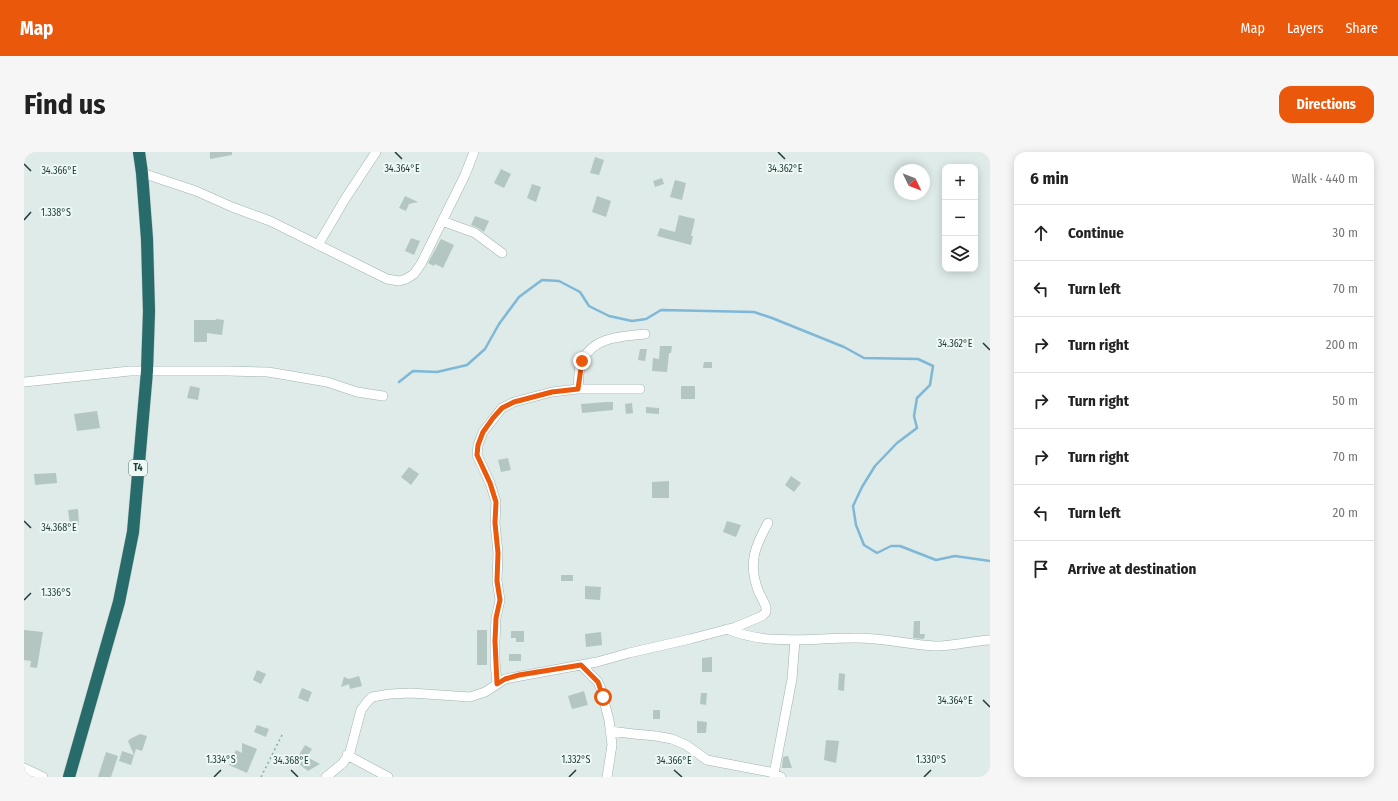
<!DOCTYPE html>
<meta charset="utf-8">
<style>
body{margin:0;font-family:"Fira Sans Condensed",sans-serif;background:#f6f6f6;color:#222}
.controls{position:absolute;right:12px;top:12px;display:grid;overflow:hidden;border-radius:8px;box-shadow:0 2px 10px #0003}
.controls button{width:36px;height:36px;display:grid;place-items:center;padding:0;border:0;border-bottom:1px solid #e0e0e0;background:#fff;color:#222;font:20px sans-serif}
.compass{position:absolute;left:870px;top:12px;width:36px;height:36px;border-radius:50%;background:#fff;box-shadow:0 2px 10px #0003;rotate:133deg}
.stop{position:absolute;width:12px;height:12px;margin:-9px;border:3px solid #ea580c;border-radius:50%;background:#fff}
.stop.end{background:#ea580c;border-color:#fff;box-shadow:0 1px 4px #0008}
.list{margin:0;padding:0;list-style:none}
h2{display:flex;justify-content:space-between;align-items:center;height:52px;margin:0;padding:0 16px;font-size:17px}
h2 small{font-size:13px;font-weight:400;color:#767676}
.list li{display:grid;grid-template-columns:26px 1fr auto;gap:12px;align-items:center;box-sizing:border-box;height:56px;padding:0 16px;border-top:1px solid #e0e0e0}
.list b{display:block;font-size:15px;white-space:nowrap}
.list em{font-size:13px;font-style:normal;color:#767676}
.icon{flex:none;width:22px;height:22px;fill:none;stroke:currentColor;stroke-width:2;stroke-linecap:round;stroke-linejoin:round}
.map{position:relative;flex:none;width:966px;height:625px;overflow:hidden;border-radius:12px}
header{display:flex;align-items:center;gap:24px;box-sizing:border-box;height:56px;padding:0 20px;background:#ea580c;color:#fff}
header strong{font-size:19px}
nav{display:flex;gap:22px;margin-inline-start:auto;font-size:14px}
.intro{display:flex;align-items:center;justify-content:space-between;box-sizing:border-box;height:96px;padding:0 24px}
h1{margin:0;font-size:28px}
.button{padding:10px 18px;border-radius:12px;background:#ea580c;color:#fff;font-size:14px;font-weight:700}
main{display:flex;gap:24px;padding:0 24px}
aside{flex:1;background:#fff;border-radius:12px;box-shadow:0 2px 10px #0003}
.map>svg:first-child{display:block}
</style>
<header>
<strong>Map</strong>
<nav><a>Map</a><a>Layers</a><a>Share</a></nav>
</header>
<div class="intro"><h1>Find us</h1><a class="button">Directions</a></div>
<main>
<div class="map">
<svg width="966" height="625" viewBox="0 0 966 625">
<rect width="100%" height="100%" fill="#deebe8"/>
<g fill="none" stroke-linecap="round" stroke-linejoin="round">
<path stroke="#7fb7d7" stroke-width="2.5" d="M375 230 389 219 413 220 443 213 461 197 475 172 495 145 518 128 535 129 556 140 565 154 585 164 608 169 622 167 637 158 730 160 748 166 820 195 840 206 894 207 909 214 906 233 893 246 890 264 893 276 873 291 851 314 838 335 829 354 832 373 840 393 853 401 867 394H876L912 408 931 404 966 409"/>
</g>
<path fill="#b3c6c2" d="M186 0H208V3L186 7Z
M571 5 580 8 575 23 566 21Z
M477 17 487 22 480 36 470 31Z
M638 26 640 32 631 35 629 29Z
M651 28 662 31 658 48 646 45Z
M508 32 517 35 512 50 503 46Z
M381 44 394 50 385 52 382 59 375 56Z
M573 44 587 49 582 65 568 60Z
M655 63 671 67 667 84H669L667 93 633 84 636 76 651 80Z
M451 64 465 69 460 80 454 76 447 73Z
M387 86 396 89 390 103 381 99Z
M417 87 430 93 419 116 411 112 410 114 404 111Z
M192 167 200 168 198 183 183 181V190H170V168H192Z
M636 194H648L647 201H645L643 220 628 219 629 206 635 207Z
M616 197H623L621 209 614 208Z
M680 210H688V216H679Z
M166 234 176 236 174 248 163 246Z
M657 234H671V247H657Z
M582 250H589V258L558 261 557 252Z
M608 251 609 261 602 262 601 252Z
M622 255 635 256V262L622 261Z
M73 259 76 276 53 279 50 262Z
M484 306 487 318 477 320 474 308Z
M385 315 395 322 387 333 377 325Z
M32 321 33 331 11 333 10 322Z
M767 324 777 331 770 340 761 333Z
M645 329V346H628V330Z
M54 357 55 373H46L44 358Z
M703 369 717 373 712 385 699 380Z
M537 423H549V429H537Z
M561 434 577 435 576 448 561 447Z
M890 469H896V482H901L900 487 889 486Z
M0 478 19 480 13 516 6 515 7 509 0 508Z
M453 478H463V513H453Z
M487 479H500V490H492V486H487Z
M577 480 578 493 562 495 561 482Z
M485 502H497V509H485Z
M688 505V520H678V506Z
M233 518 242 522 237 532 229 528Z
M815 521 821 522 820 539 814 538Z
M335 524 338 534 326 537 325 532 317 535 320 525 325 527Z
M278 536 288 540 284 550 274 546Z
M560 539 564 553 548 557 544 544Z
M677 541H683L682 553 676 552Z
M629 558H636V567H629Z
M673 569 683 570 682 581H673Z
M233 573 245 577 242 585 230 580Z
M116 582 123 584 118 599 112 597 107 613 95 609 98 599 110 603 104 589 106 587Z
M802 588 815 589 812 611 800 608Z
M218 591 233 597 223 621 205 613 206 610 204 609 208 601 210 602 212 598 218 601Z
M281 593 288 597 283 605 296 612 284 619 271 609Z
M82 600 94 604 87 625H74Z
M764 604 768 616H758L759 605Z"/>
<g fill="none" stroke-linecap="round" stroke-linejoin="round">
<g stroke="#a1b3b0" stroke-width="10">
<path id="street" d="M118 21 172 39 208 55 246 69 363 127 375 129 382 127 390 122 397 112 441 23 450 0
M418 69 451 81 478 101
M294 93 321 47 352 0
M0 230 106 219H204L244 220 262 223 303 230 333 240 359 244
M554 237C555 228 554 217 558 209 570 184 597 185 621 182
M703 477C743 494 787 486 829 486 857 485 884 493 911 494 930 494 948 489 966 488
M557 513 574 530 577 537 585 568 588 593 583 625
M473 532 471 509V489L472 466 476 448 473 429 474 401 471 371 472 350 466 331 453 303 454 293 459 280 478 256 490 250 528 240 554 237H616
M586 579 610 582 632 584 648 587 662 593 683 608 746 620 757 625
M323 603 364 625
M0 616 19 625
M750 622 768 527 771 488
M302 625 319 611 326 600 337 558 344 549 348 545 366 542 387 541 446 545 461 540 481 527 573 510 605 501 666 487 712 475 738 464 742 460V455C740 449 736 444 734 438 724 411 731 394 744 371"/>
</g>
<g stroke="#c0c8c8" stroke-width="13">
<path id="highway" d="M45 625 95 450 109 380 123 219 125 159 123 87 118 21 115 0"/>
</g>
<path stroke="#7bb2ac" stroke-width="1.5" stroke-dasharray="2 3" stroke-linecap="butt" d="M237 625 259 581"/>
<use href="#street" stroke="#fff" stroke-width="9"/>
<use href="#highway" stroke="#276b6b" stroke-width="12"/>
</g>
<g fill="none" stroke-linecap="round" stroke-linejoin="round">
<path stroke="#ea580c" stroke-width="5" d="M558 209 554 237 528 240 490 250 478 256 469 266 459 280 454 293 453 303 466 331 472 350 471 371 474 401 473 429 476 448 472 466 471 489 473 532 481 527 495 523 557 513 574 530 579 545"/>
</g>
<path fill="none" stroke="#1e3c3a" stroke-width="1.5" d="M371 0 378 7M754 0 761 7M0 12 7 19M0 68 7 60M959 191 966 198M0 369 7 376M0 448 7 441M959 548 966 555M267 618 274 625M650 618 658 625M190 625 197 618M545 625 552 618M900 625 907 618"/>
<g text-anchor="middle" dominant-baseline="central" stroke-width="4" stroke-linejoin="round" paint-order="stroke">
<rect fill="#eef8f5" stroke="#5c7472" stroke-width="1" x="105" y="308" width="18" height="16" rx="3"/>
<g font-size="10" font-weight="bold" fill="#1e3c3a">
<text x="114" y="316">T4</text>
</g>
</g>
<g font-size="10" text-anchor="middle" fill="#1e3c3a" stroke="#eef8f5" stroke-width="4" stroke-linejoin="round" paint-order="stroke">
<text x="378" y="20">34.364°E</text>
<text x="761" y="20">34.362°E</text>
<text x="35" y="22">34.366°E</text>
<text x="32" y="64">1.338°S</text>
<text x="931" y="195">34.362°E</text>
<text x="35" y="379">34.368°E</text>
<text x="32" y="444">1.336°S</text>
<text x="931" y="552">34.364°E</text>
<text x="197" y="611">1.334°S</text>
<text x="552" y="611">1.332°S</text>
<text x="907" y="611">1.330°S</text>
<text x="267" y="612">34.368°E</text>
<text x="650" y="612">34.366°E</text>
</g>
</svg>
<div class="controls">
<button>+</button>
<button>−</button>
<button><svg class="icon" aria-label="layers" viewBox="0 0 24 24"><path d="M12 4l9 5-9 5-9-5zM3 14l9 5 9-5"/></svg></button>
</div>
<svg class="compass" viewBox="-18 -18 36 36"><path d="M0-13l5 13h-10z" fill="#e53935"/><path d="M0 13l5-13h-10z" fill="#767676"/></svg>
<div class="stop" style="left:579px;top:545px"></div>
<div class="stop end" style="left:558px;top:209px"></div>
</div>
<aside>
<h2>6 min<small>Walk · 440 m</small></h2>
<ul class="list">
<li><svg class="icon" aria-label="ahead" viewBox="0 0 24 24"><path d="M12 20V5M6 11l6-6 6 6"/></svg><div><b>Continue</b></div><em>30 m</em></li>
<li><svg class="icon" aria-label="left" viewBox="0 0 24 24"><path d="M17 20v-9H6M10 6l-5 5 5 5"/></svg><div><b>Turn left</b></div><em>70 m</em></li>
<li><svg class="icon" aria-label="right" viewBox="0 0 24 24"><path d="M7 20v-9h11M14 6l5 5-5 5"/></svg><div><b>Turn right</b></div><em>200 m</em></li>
<li><svg class="icon" aria-label="right" viewBox="0 0 24 24"><path d="M7 20v-9h11M14 6l5 5-5 5"/></svg><div><b>Turn right</b></div><em>50 m</em></li>
<li><svg class="icon" aria-label="right" viewBox="0 0 24 24"><path d="M7 20v-9h11M14 6l5 5-5 5"/></svg><div><b>Turn right</b></div><em>70 m</em></li>
<li><svg class="icon" aria-label="left" viewBox="0 0 24 24"><path d="M17 20v-9H6M10 6l-5 5 5 5"/></svg><div><b>Turn left</b></div><em>20 m</em></li>
<li><svg class="icon" aria-label="arrive" viewBox="0 0 24 24"><path d="M6 21V4h12l-3 4 3 4H6"/></svg><div><b>Arrive at destination</b></div></li>
</ul>
</aside>
</main>
